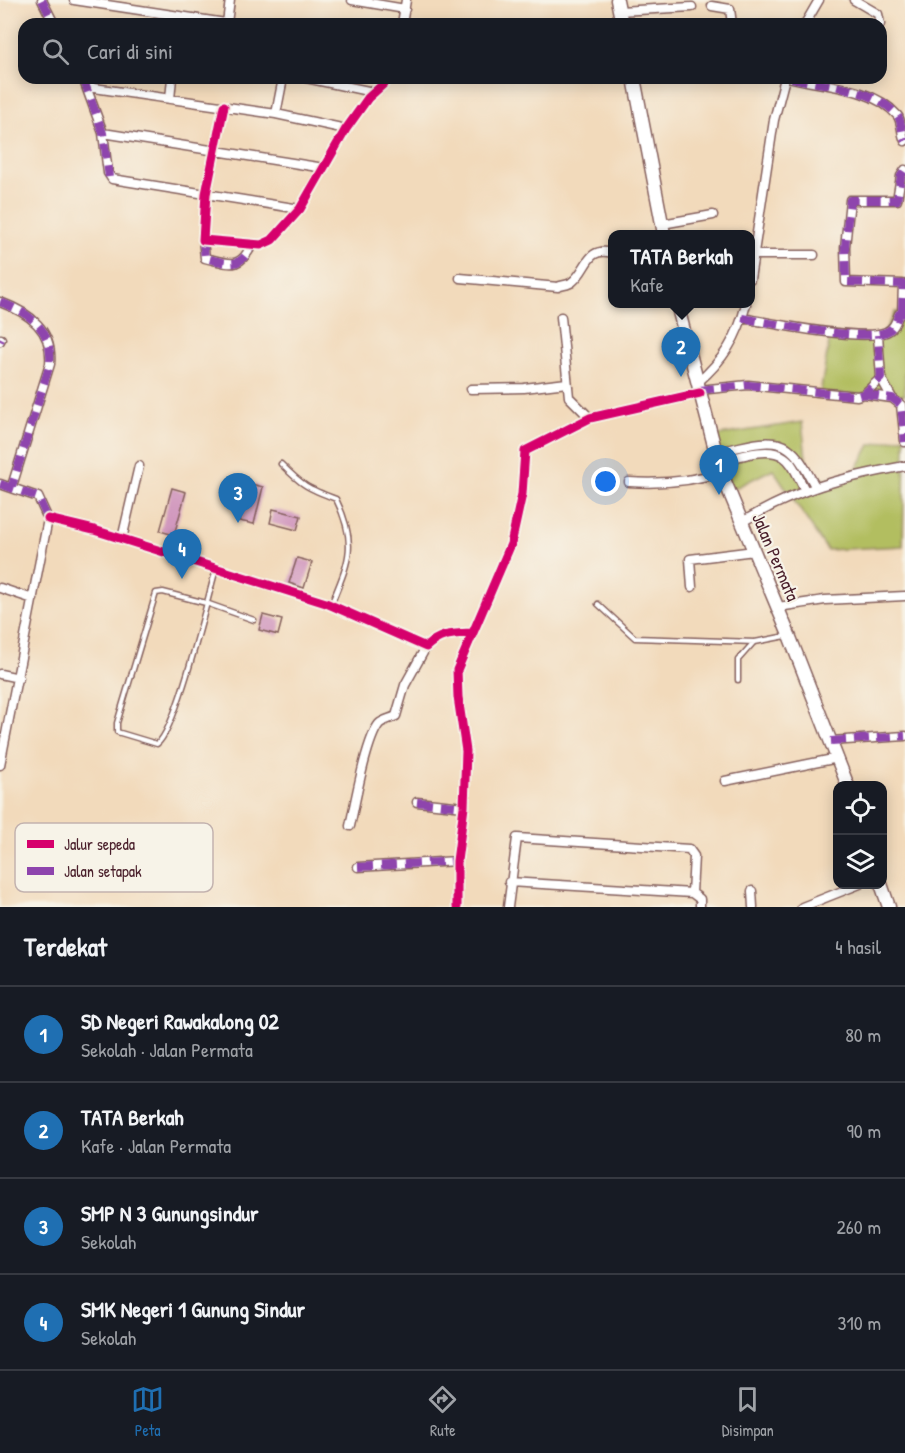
<!DOCTYPE html>
<html lang="id">
<meta charset="utf-8">
<style>
body{margin:0;font-family:"Patrick Hand",sans-serif;background:#20242c;color:#f1f3f6}
.controls{position:absolute;right:18px;bottom:18px;display:grid;overflow:hidden;border-radius:12px;box-shadow:0 3px 15px #0003}
.controls button{width:54px;height:54px;display:grid;place-items:center;padding:0;border:0;border-bottom:2px solid #363941;background:#171b24;color:#f1f3f6;font:30px sans-serif}
.you{position:absolute;left:606px;top:482px;width:21px;height:21px;margin:-15px;border:4px solid #fff;border-radius:50%;background:#1a73e8;box-shadow:0 0 0 9px #1a73e833}
.badge{display:grid;place-items:center;width:39px;height:39px;border-radius:50%;background:#1f6fb2;color:#fff;font-size:20px;font-weight:700}
.pin{position:absolute;translate:-50% -50px;filter:drop-shadow(0 2px 3px #0008)}
.pin::after{content:'';position:absolute;top:32px;width:21px;height:18px;background:inherit;clip-path:polygon(0 0,100% 0,50% 100%)}
.popup{position:absolute;left:608px;top:230px;width:147px;height:78px;box-sizing:border-box;display:grid;place-content:center;border-radius:12px;background:#171b24;filter:drop-shadow(0 2px 4px #0005);font-size:20px;white-space:nowrap;color:#9ea1a6}
.popup b{font-size:22px;color:#f1f3f6}
.popup::after{content:'';position:absolute;left:50%;top:100%;margin-left:-12px;border:12px solid transparent;border-top-color:#171b24}
.list{margin:0;padding:0;list-style:none}
h2{display:flex;justify-content:space-between;align-items:center;height:78px;margin:0;padding:0 24px;font-size:26px}
h2 small{font-size:20px;font-weight:400;color:#9ea1a6}
.list li{display:grid;grid-template-columns:39px 1fr auto;gap:18px;align-items:center;box-sizing:border-box;height:96px;padding:0 24px;border-top:2px solid #363941}
.list b{display:block;font-size:22px;white-space:nowrap}
.list p{margin:0;font-size:20px;white-space:nowrap;color:#9ea1a6}
.list em{font-size:20px;font-style:normal;color:#9ea1a6}
.icon{flex:none;width:33px;height:33px;fill:none;stroke:currentColor;stroke-width:2;stroke-linecap:round;stroke-linejoin:round}
.map{position:relative;flex:none;width:905px;height:907px;overflow:hidden}
.search{position:absolute;background:#171b24;box-shadow:0 3px 15px #0003;left:18px;right:18px;top:18px;height:66px;display:flex;align-items:center;gap:15px;box-sizing:border-box;padding:0 21px;border-radius:18px;color:#9ea1a6;font-size:22px}
.sheet{height:462px;background:#171b24}
nav{display:flex;justify-content:space-around;align-items:center;box-sizing:border-box;height:84px;border-top:2px solid #363941;background:#171b24;font-size:16px;color:#9ea1a6}
nav a{display:grid;justify-items:center;gap:3px}
nav .on{color:#1f6fb2}
.map>svg:first-child{display:block}
</style>
<div class="map">
<svg width="905" height="907" viewBox="0 0 905 907">
<rect width="100%" height="100%" fill="#f7f3e8"/>
<filter id="ink" filterUnits="userSpaceOnUse"><feTurbulence type="fractalNoise" baseFrequency=".0167" numOctaves="2"/><feDisplacementMap in="SourceGraphic" scale="12" xChannelSelector="R" yChannelSelector="G"/><feConvolveMatrix kernelMatrix="1 2 1 2 8 2 1 2 1" color-interpolation-filters="sRGB"/></filter>
<filter id="wash" filterUnits="userSpaceOnUse"><feTurbulence type="fractalNoise" baseFrequency=".008" numOctaves="4" result="noise"/><feDisplacementMap in="SourceGraphic" scale="24" xChannelSelector="R" yChannelSelector="G"/><feGaussianBlur stdDeviation="1.35" result="paint"/><feColorMatrix in="noise" values="0 0 0 0 0 0 0 0 0 0 0 0 0 0 0 0 0 1.4 0 .05"/><feComposite in="paint" operator="in"/></filter>
<g filter="url(#wash)">
<rect width="100%" height="100%" fill="#f2dabb"/>
<path fill="#b2be60" stroke="#7e6e46" stroke-width="1.5" d="M895 312 905 313V395L820 394 830 337 880 339Z
M802 422 808 476 828 479 856 470 870 445 905 437 903 546 827 550 773 469 731 490 713 436Z"/>
<g id="blocks">
<path fill="#d198be" d="M248 483 263 487 254 524 239 521Z
M172 488 186 492 174 535 160 531Z
M273 509 301 516 297 530 270 523Z
M297 558 312 562 304 588 289 583Z
M263 615 282 620 278 635 259 630Z"/>
</g>
</g>
<g filter="url(#ink)">
<use href="#blocks" fill-opacity="0" stroke="#85605d" stroke-width="1.5"/>
<g fill="none" stroke-linecap="round" stroke-linejoin="round">
<g stroke="#85605d" stroke-width="7">
<path id="service" d="M281 464C303 486 307 488 336 499 358 545 349 561 331 605
M216 569C207 600 177 729 157 744L117 732V723L156 593 163 592 206 603 254 620
M598 604 635 638 755 642 786 636
M738 680V660L754 642"/>
</g>
<g stroke="#85605d" stroke-width="11">
<path id="minor" d="M42 0 54 24
M74 0 232 24
M352 0 405 9
M854 0 878 14 880 24
M712 6 730 9 732 24
M619 11 692 7
M227 23 230 0
M402 24 406 0
M805 24 819 0
M83 78 103 133 108 173 112 179 300 209
M306 78 373 92
M792 78C824 86 873 87 897 115 902 120 901 133 905 141
M87 87 276 114 346 129
M170 99 172 78
M224 106 206 194 203 240 261 245 272 240 300 209 346 129 368 98 390 78
M276 114 283 78
M103 133 324 168
M662 224 713 215
M203 240 205 258C231 264 239 270 252 245
M754 255H814
M460 278 558 287C562 285 569 285 572 282 588 270 586 246 612 253
M750 279 774 120 785 78
M0 302C30 313 53 330 50 364L12 486
M902 313 903 284 846 282 845 247 850 200H897L901 176 905 170
M561 317 569 397 590 418
M742 318C770 323 863 342 886 332 894 329 896 321 899 314L905 313
M0 341 1 339
M881 378 892 398
M697 383C723 361 738 337 746 304
M471 389 524 388 567 383
M699 390 748 385 857 396 864 394 881 378 878 335
M864 394 892 398 901 405 905 442
M715 453C735 449 770 435 788 448 800 456 808 474 815 486
M718 462C735 458 768 445 784 457 794 463 799 480 805 490
M629 482C661 484 691 482 721 472
M0 484 38 497 48 519 0 765
M48 519 94 530 326 603 426 647C441 633 452 634 472 633
M742 522C799 488 841 478 905 466
M122 539 139 466
M692 587 690 559 754 551
M0 588 33 599
M778 607 825 600 905 596
M0 674 19 678
M831 741 905 736
M725 781 838 758
M417 802 464 807
M350 826C355 804 366 740 379 724 383 720 390 719 396 716L405 685 426 647
M358 867 457 861
M509 882 692 893 700 899V907
M752 891 753 907
M457 907V861L464 807 466 751 458 697 457 670 511 544 522 494 525 451 590 418 700 393
M508 907 517 838 689 849 694 856 692 893
M802 907 860 884"/>
</g>
<g stroke="#85605d" stroke-width="15">
<path id="primary" d="M617 0 622 24
M634 78 664 234
M677 304 721 472 789 635 848 786
M881 884 889 907"/>
</g>
<use href="#service" stroke="#fff" stroke-width="4"/>
<use href="#minor" stroke="#fff" stroke-width="8"/>
<use href="#primary" stroke="#fff" stroke-width="12"/>
<path stroke="#8e44ad" stroke-width="8" stroke-dasharray="15 8" stroke-linecap="butt" d="M42 0 54 24
M83 78 103 133 109 177
M792 78C824 86 873 87 897 115 902 120 901 133 905 141
M203 240 205 258C231 264 239 270 252 245
M0 302C30 313 53 330 50 364L12 486
M902 313 903 284 846 282 845 247 850 200H897L901 176 905 170
M742 318C770 323 863 342 886 332 894 329 896 321 899 314L905 313
M0 341 1 339
M699 390 748 385 857 396 864 394 881 378 878 335
M864 394 892 398 901 405 905 442
M0 484 38 497 48 519
M831 741 905 736
M417 802 464 807
M358 867 457 861"/>
<g stroke="#f7f3e8" stroke-width="13">
<path id="cycleway" d="M224 106 206 194 203 240 261 245 272 240 300 209 346 129 368 98 390 78
M48 519 94 530 326 603 426 647C441 633 452 634 472 633
M457 907V861L464 807 466 751 458 697 457 670 511 544 522 494 525 451 590 418 700 393"/>
</g>
<use href="#cycleway" stroke="#d6006c" stroke-width="9"/>
</g>
</g>
<g text-anchor="middle" dominant-baseline="central" stroke-width="4.5" stroke-linejoin="round" paint-order="stroke">
<g font-size="18" fill="#4a1f2b" stroke="#f7f3e8">
<text transform="translate(776 557) rotate(67)">Jalan Permata</text>
</g>
</g>
<rect x="15" y="823" width="198" height="69" rx="9" fill="#f7f3e8" stroke="#c3b3af" stroke-width="1.5"/>
<rect x="27" y="840" width="27" height="8" fill="#d6006c"/>
<rect x="27" y="867" width="27" height="8" fill="#8e44ad"/>
<g font-size="16" fill="#4a1f2b">
<text x="64" y="850">Jalur sepeda</text>
<text x="64" y="877">Jalan setapak</text>
</g>
</svg>
<div class="controls">
<button><svg class="icon" aria-label="locate" viewBox="0 0 24 24"><circle cx="12" cy="12" r="6"/><path d="M12 2v4M12 18v4M2 12h4M18 12h4"/></svg></button>
<button><svg class="icon" aria-label="layers" viewBox="0 0 24 24"><path d="M12 4l9 5-9 5-9-5zM3 14l9 5 9-5"/></svg></button>
</div>
<div class="you"></div>
<div class="pin badge" style="left:719px;top:495px">1</div>
<div class="pin badge" style="left:681px;top:377px">2</div>
<div class="popup"><b>TATA Berkah</b>Kafe</div>
<div class="pin badge" style="left:238px;top:523px">3</div>
<div class="pin badge" style="left:182px;top:579px">4</div>
<div class="search"><svg class="icon" aria-label="search" viewBox="0 0 24 24"><circle cx="10" cy="10" r="6"/><path d="M15 15l6 6"/></svg>Cari di sini</div>
</div>
<section class="sheet">
<h2>Terdekat<small>4 hasil</small></h2>
<ul class="list">
<li><span class="badge">1</span><div><b>SD Negeri Rawakalong 02</b><p>Sekolah · Jalan Permata</p></div><em>80 m</em></li>
<li><span class="badge">2</span><div><b>TATA Berkah</b><p>Kafe · Jalan Permata</p></div><em>90 m</em></li>
<li><span class="badge">3</span><div><b>SMP N 3 Gunungsindur</b><p>Sekolah</p></div><em>260 m</em></li>
<li><span class="badge">4</span><div><b>SMK Negeri 1 Gunung Sindur</b><p>Sekolah</p></div><em>310 m</em></li>
</ul>
</section>
<nav>
<a class="on"><svg class="icon" aria-label="map" viewBox="0 0 24 24"><path d="M3 6l6-2 6 2 6-2v14l-6 2-6-2-6 2zM9 4v14M15 6v14"/></svg>Peta</a>
<a><svg class="icon" aria-label="directions" viewBox="0 0 24 24"><path d="M12 3l9 9-9 9-9-9zM9 14v-3h6M13 9l2 2-2 2"/></svg>Rute</a>
<a><svg class="icon" aria-label="saved" viewBox="0 0 24 24"><path d="M7 4h10v16l-5-4-5 4z"/></svg>Disimpan</a>
</nav>
